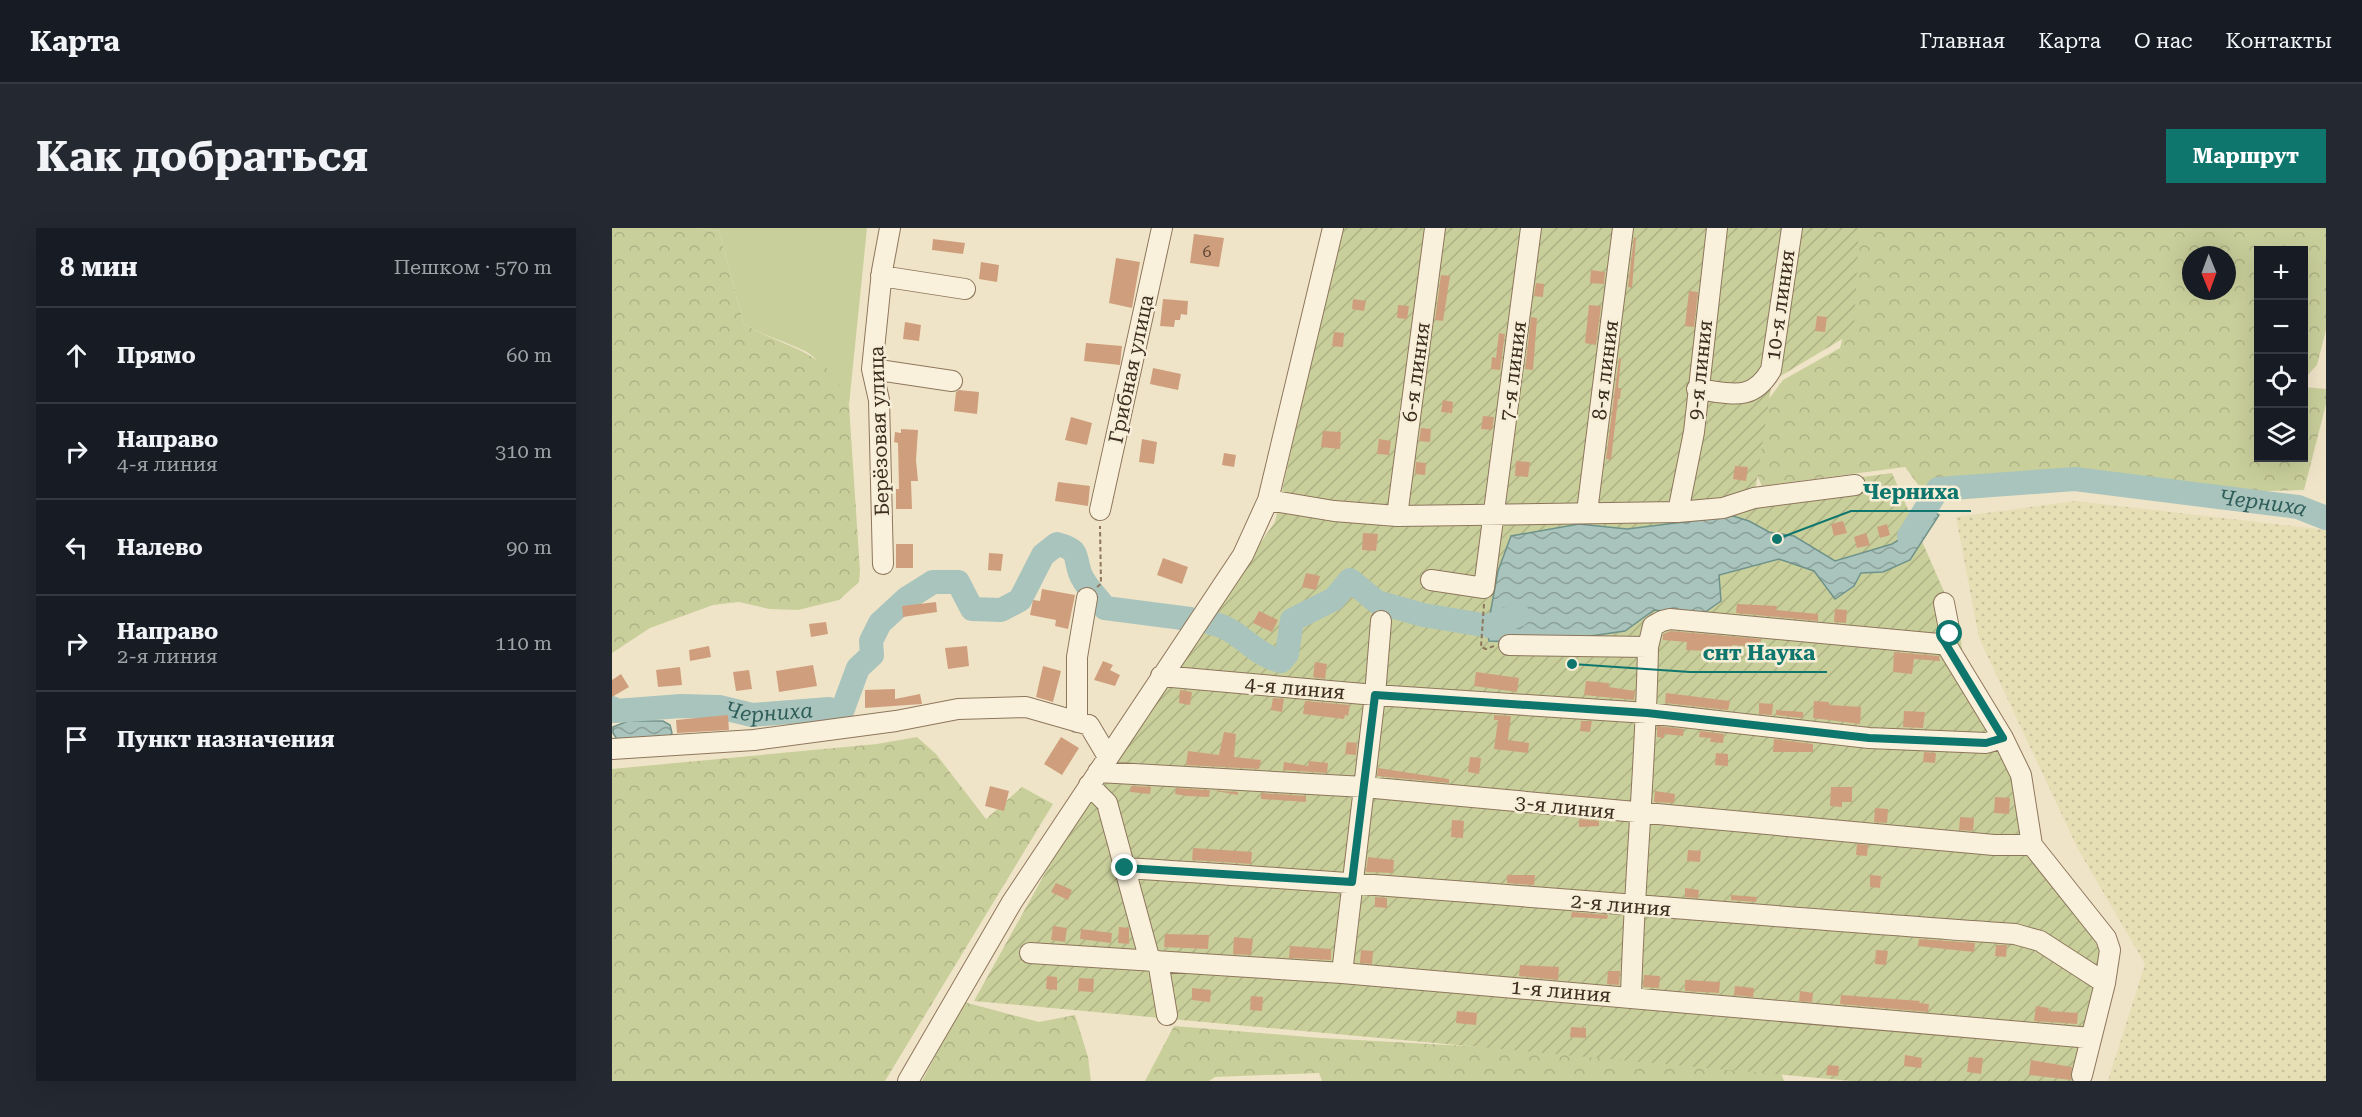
<!DOCTYPE html>
<html lang="ru">
<meta charset="utf-8">
<style>
body{margin:0;font-family:"Roboto Serif",serif;background:#242831;color:#f1f3f6}
.controls{position:absolute;right:18px;top:18px;display:grid;overflow:hidden;border-radius:0px;box-shadow:0 6px 24px #0002}
.controls button{width:54px;height:54px;display:grid;place-items:center;padding:0;border:0;border-bottom:2px solid #363941;background:#171b24;color:#f1f3f6;font:30px sans-serif}
.compass{position:absolute;left:1570px;top:18px;width:54px;height:54px;border-radius:50%;background:#171b24;box-shadow:0 6px 24px #0002;rotate:179deg}
.stop{position:absolute;width:18px;height:18px;margin:-14px;border:4px solid #0f766e;border-radius:50%;background:#fff}
.stop.end{background:#0f766e;border-color:#fff;box-shadow:0 2px 6px #0008}
.list{margin:0;padding:0;list-style:none}
h2{display:flex;justify-content:space-between;align-items:center;height:78px;margin:0;padding:0 24px;font-size:26px}
h2 small{font-size:20px;font-weight:400;color:#9ea1a6}
.list li{display:grid;grid-template-columns:39px 1fr auto;gap:18px;align-items:center;box-sizing:border-box;height:96px;padding:0 24px;border-top:2px solid #363941}
.list b{display:block;font-size:22px;white-space:nowrap}
.list p{margin:0;font-size:20px;white-space:nowrap;color:#9ea1a6}
.list em{font-size:20px;font-style:normal;color:#9ea1a6}
.icon{flex:none;width:33px;height:33px;fill:none;stroke:currentColor;stroke-width:2;stroke-linecap:round;stroke-linejoin:round}
.map{position:relative;flex:none;width:1714px;height:853px;overflow:hidden;border-radius:0px}
header{display:flex;align-items:center;gap:36px;box-sizing:border-box;height:84px;padding:0 30px;background:#171b24;border-bottom:2px solid #363941}
header strong{font-size:28px}
nav{display:flex;gap:33px;margin-inline-start:auto;font-size:21px}
.intro{display:flex;align-items:center;justify-content:space-between;box-sizing:border-box;height:144px;padding:0 36px}
h1{margin:0;font-size:42px}
.button{padding:15px 27px;border-radius:0px;background:#0f766e;color:#fff;font-size:21px;font-weight:700}
main{display:flex;gap:36px;padding:0 36px}
aside{flex:1;background:#171b24;border-radius:0px;box-shadow:0 6px 24px #0002}
.map>svg:first-child{display:block}
</style>
<header>
<strong>Карта</strong>
<nav><a>Главная</a><a>Карта</a><a>О нас</a><a>Контакты</a></nav>
</header>
<div class="intro"><h1>Как добраться</h1><a class="button">Маршрут</a></div>
<main>
<aside>
<h2>8 мин<small>Пешком · 570 m</small></h2>
<ul class="list">
<li><svg class="icon" aria-label="ahead" viewBox="0 0 24 24"><path d="M12 20V5M6 11l6-6 6 6"/></svg><div><b>Прямо</b></div><em>60 m</em></li>
<li><svg class="icon" aria-label="right" viewBox="0 0 24 24"><path d="M7 20v-9h11M14 6l5 5-5 5"/></svg><div><b>Направо</b><p>4-я линия</p></div><em>310 m</em></li>
<li><svg class="icon" aria-label="left" viewBox="0 0 24 24"><path d="M17 20v-9H6M10 6l-5 5 5 5"/></svg><div><b>Налево</b></div><em>90 m</em></li>
<li><svg class="icon" aria-label="right" viewBox="0 0 24 24"><path d="M7 20v-9h11M14 6l5 5-5 5"/></svg><div><b>Направо</b><p>2-я линия</p></div><em>110 m</em></li>
<li><svg class="icon" aria-label="arrive" viewBox="0 0 24 24"><path d="M6 21V4h12l-3 4 3 4H6"/></svg><div><b>Пункт назначения</b></div></li>
</ul>
</aside>
<div class="map">
<svg width="1714" height="853" viewBox="0 0 1714 853">
<defs>
<pattern id="farmland-dots" width="8" height="8" patternUnits="userSpaceOnUse" patternTransform="scale(1.5)"><rect width="8" height="8" fill="#e6deb5"/><path d="M2 2h.1M6 6h.1" fill="none" stroke="#c6bf9b" stroke-width="1.8" stroke-linecap="round"/></pattern>
<pattern id="forest-crowns" width="20" height="18" patternUnits="userSpaceOnUse" patternTransform="scale(1.5)"><rect width="20" height="18" fill="#c9cf9b"/><path d="M2 6a3 3 0 1 1 6 0M12 15a3 3 0 1 1 6 0" fill="none" stroke="#aeb285"/></pattern>
<pattern id="garden-furrows" width="10" height="10" patternUnits="userSpaceOnUse" patternTransform="scale(1.5)"><rect width="10" height="10" fill="#c9cf9b"/><path d="M-1 1l2-2M0 10L10 0M9 11l2-2" fill="none" stroke="#aeb285"/></pattern>
<pattern id="water-waves" width="16" height="10" patternUnits="userSpaceOnUse" patternTransform="scale(1.5)"><rect width="16" height="10" fill="#a9c4bc"/><path d="M0 5q4-4 8 0t8 0" fill="none" stroke="#8ba098"/></pattern>
</defs>
<rect width="100%" height="100%" fill="#f0e4c8"/>
<path fill="url(#farmland-dots)" d="M1464 273 1714 302V853H1496L1533 736 1466 621 1367 410 1344 289Z"/>
<path fill="#c9cf9b" d="M83 0H255L237 177C232 162 207 130 193 123 172 113 152 108 132 96L107 3Z"/>
<path fill="url(#forest-crowns)" fill-rule="evenodd" d="M0 0H83L107 3 132 96C176 122 218 121 237 177L248 343 247 354 227 372 186 382 157 381 127 374 101 377 38 400 0 425Z
M1229 0H1714V102L1705 137 1692 151V22H1646V230H1692V159L1714 161V176L1692 262 1621 264 1441 242 1307 258 1293 239 1150 258 1140 237V194L1171 152 1228 120 1244 60ZM1579 27H1615V63H1579Z
M305 509 324 526 374 591 410 559 441 576 273 853H0V541L265 516Z
M352 774 427 794 463 787 476 829 479 853H310Z
M562 798 709 810 1165 835 1172 853H710L707 845 603 849 597 853H533Z"/>
<path fill="url(#garden-furrows)" d="M729 0H1247L1242 104 1160 153 1143 264 1280 245 1348 400 1350 423 1396 527 1415 623 1499 730 1470 853H1239L362 773 492 539 663 294Z"/>
<path fill="url(#water-waves)" stroke="#6f938a" stroke-width="1.5" d="M1315 280 1327 287 1298 332 1271 344 1249 345 1242 358 1223 371 1202 343 1167 331 1107 347 1109 373 1089 387 1042 382 1013 403 930 415 877 413 875 403 886 343 899 308 967 296 1015 301 1121 288 1137 293 1157 304 1182 308 1223 333 1280 316 1290 310Z
M16 493H51L58 497 60 505 57 509 6 513 1 505V499Z"/>
<g fill="none" stroke-linecap="round" stroke-linejoin="round">
<g stroke="#a9c4bc" stroke-width="24">
<path id="s1" d="M1297 308 1326 261 1463 251 1686 279 1714 290"/>
<path d="M599 395C627 400 641 427 669 433L675 426 680 392 722 371 738 352 765 374 811 387 877 398 906 387"/>
<path id="s2" d="M0 480 3 483 69 478 107 479 140 487 217 481 229 486 246 440 260 427 259 413 268 395 294 371 321 354H346L360 381 389 382 408 372 431 327 445 316C468 322 462 327 468 345 472 357 486 370 493 380L578 391"/>
</g>
</g>
<path fill="#cf9f7d" d="M582 6 612 10 607 39 578 35Z
M1022 9 1024 10 1020 60 1016 59Z
M321 11 353 15 351 26 320 22Z
M504 30 528 34 520 80 497 75Z
M369 34 387 37 385 54 367 51Z
M979 42 993 44 992 56 978 55Z
M829 47 838 48 831 93 823 92Z
M924 55 932 56 931 69 922 68Z
M1077 63 1086 64 1082 99 1073 98Z
M551 71 576 73 575 87 569 86 568 92H563L562 99 548 98Z
M741 71 754 73 752 83 740 81Z
M786 77 797 78 795 91 785 90Z
M977 77 989 78 984 117 973 115Z
M1205 88 1215 89 1213 104 1203 103Z
M919 89 925 90 921 142 913 141Z
M293 94 309 97 307 113 291 111Z
M722 104 732 105 731 119 720 118Z
M887 105 893 106 888 142 879 141 880 129 884 130Z
M474 115 510 118 508 137 472 133Z
M1007 130 1009 131 1006 160H1009L1008 171H1006L999 232 994 231Z
M541 140 569 146 566 162 538 156Z
M347 162 367 164 365 186 342 183 344 164Z
M831 172 841 174 840 185 829 184Z
M871 188 882 189 880 202 869 201Z
M459 189 480 195 475 217 453 212Z
M809 200 819 201 818 214 807 213Z
M289 201 306 202 304 232 306 253H299L300 281H284V261H287L286 215 282 214 283 204 289 205Z
M711 203 729 204 728 221 709 219Z
M530 211 545 214 542 236 527 234Z
M767 211 779 213 777 227 765 226Z
M612 225 624 227 622 239 610 237Z
M904 233 918 234 916 249 903 248Z
M804 234 814 235 813 247 803 246Z
M1123 238 1136 239 1134 253 1121 251Z
M446 254 478 258 476 278 443 273Z
M1231 293 1235 305 1222 308 1219 296Z
M1275 296 1278 307 1268 310 1265 299Z
M751 305 766 306 764 323 750 322Z
M1254 305 1258 317 1245 320 1242 309Z
M284 316H301V340H284Z
M377 325 391 326 389 343 376 342Z
M551 330 576 339 570 356 545 347Z
M694 345 708 348 704 362 690 359Z
M430 361 463 367 456 401 443 398 444 392 418 387 421 372 428 373Z
M324 374 325 384 291 389 290 378Z
M1125 376 1165 378 1164 382 1206 386V393L1124 385Z
M1223 381 1235 382 1234 395 1222 394Z
M647 383 666 392 660 404 641 395Z
M214 394 216 406 199 409 197 396Z
M1059 403 1149 411 1148 419 1120 417V424L1074 422 1075 414 1051 412V406Z
M97 418 99 429 78 433 77 422Z
M355 418 357 438 336 441 333 420Z
M1282 424 1327 428 1328 433 1302 431 1300 446 1281 444Z
M491 433 501 437 498 442 508 447 503 458 482 452Z
M703 434 715 436 713 451 701 449Z
M201 437 205 458 167 464 164 443Z
M431 438 449 443 441 474 424 469Z
M68 439 70 457 46 459 44 442Z
M137 442 140 461 124 463 121 444Z
M864 444 907 450 905 464 862 458Z
M9 446 17 459 0 469V452Z
M974 453 997 455V459L1023 463 1022 472 972 467Z
M283 461V471L308 466 310 476 253 480V462Z
M568 462 580 464 578 477 567 475Z
M1054 465 1118 473 1116 482 1053 475Z
M661 470 672 471 670 484 659 482Z
M693 473 738 477 736 488 733 487 732 491 691 486Z
M1202 473 1217 474V477L1249 479 1248 496 1201 490Z
M1147 475 1161 476 1160 487 1147 486Z
M1164 482 1191 484V490L1164 487Z
M1292 483 1313 484 1311 500 1291 499Z
M116 487 117 502 65 505 64 492Z
M882 487 899 488 896 512 917 515 916 525 882 521 886 492H882Z
M969 493H980L978 504 968 503Z
M1045 498 1072 501 1071 508 1052 506V510L1045 509Z
M1088 503 1112 506 1111 515 1098 514 1099 510 1087 509Z
M612 504 624 506 622 529 649 532 647 541 574 537 576 523 607 527Z
M449 509 467 520 450 547 432 536Z
M1162 511 1201 516V524H1161Z
M735 514 745 515 744 527 733 526Z
M1312 524 1324 525 1323 535 1311 534Z
M1104 525 1116 526V538L1103 537Z
M858 529 869 530 867 546 856 544Z
M697 533 716 535 715 545 671 542 672 534 696 538Z
M766 540 837 551V555L765 548Z
M378 558 397 563 392 583 373 578Z
M519 558 539 559 538 566 518 564Z
M1219 559H1240V574H1230V579L1218 578Z
M564 560 626 564V567L598 562 597 569 575 568 563 566Z
M1043 563 1063 566 1062 575 1042 574Z
M649 565 694 568V574L649 571Z
M1383 569 1398 570 1397 586 1382 585Z
M1263 580 1276 581 1275 595 1262 594Z
M1348 589 1362 590 1361 603 1347 602Z
M967 591 987 593V598L967 599Z
M840 592 852 593 851 610 839 609Z
M1245 616 1256 617 1255 628 1244 627Z
M581 620 640 624 639 636 580 632Z
M1076 622 1089 623 1088 634 1075 633Z
M756 629 782 632 781 645 754 644Z
M895 647H923L922 657 895 655Z
M1258 647 1269 648 1268 660 1258 659Z
M444 655 460 662 456 672 439 664Z
M1073 660 1087 662 1086 670 1073 669Z
M1119 667 1145 669 1144 674 1119 672Z
M763 669 775 670V680L763 679Z
M960 684 996 687 995 691 959 689Z
M441 698 455 700 453 714 439 712Z
M507 699 517 700V716L506 715Z
M469 701 500 705 499 715 468 711Z
M553 706 597 707 596 721 552 719Z
M622 709 641 711 639 727 621 726Z
M1307 711 1363 715 1362 724 1306 718Z
M1384 717H1395L1394 729 1383 728Z
M678 718 719 721V732L677 730Z
M749 722 761 723 760 736 748 735Z
M1264 722 1276 723 1274 737 1263 736Z
M908 737 947 739 946 752 907 748Z
M996 743H1008L1007 757 995 756Z
M1032 747 1048 748 1047 760 1031 759Z
M435 748 445 749V762L434 761Z
M467 750 482 751 481 764 466 763Z
M1073 752 1108 754 1107 765 1073 763Z
M1123 758 1142 760 1141 769 1122 767Z
M580 760 599 762 598 774 580 772Z
M1188 763 1201 765 1200 774 1187 773Z
M1229 767 1308 773 1307 775 1317 776 1316 784 1228 776Z
M639 768 651 769 650 783 638 782Z
M1424 778 1437 780 1436 783 1466 785 1465 796 1422 793Z
M845 783 865 785 864 797 844 795Z
M959 799 974 800V810L958 809Z
M1293 827 1310 830 1309 840 1292 838Z
M1357 829 1371 830 1369 846 1355 844Z
M1419 832 1460 839 1459 852 1417 847Z
M1216 837 1227 838 1226 848 1214 847Z"/>
<g fill="none" stroke-linecap="round" stroke-linejoin="round">
<g stroke="#8d765c" stroke-width="22">
<path id="minor" d="M269 48 353 61
M260 141 340 153
M1085 161C1118 165 1140 175 1159 142L1180 0
M656 272 722 283 785 288 1066 284 1111 280 1142 270 1243 257
M488 282 550 0
M975 284 1011 0
M1066 284 1082 204 1105 0
M785 288 823 0
M271 336 267 172 260 141 270 43 278 0
M819 352 872 360 919 0
M1332 375 1338 406 1332 413 1391 510 1409 547 1420 617 1494 710 1498 722 1493 755 1470 847
M897 417 1036 419 1041 398 1050 393 1058 391 1327 416 1332 413
M549 448 763 467 1035 485 1257 510 1374 515 1391 510
M465 494V429L475 370
M0 521 142 512 284 493 346 481 414 479 477 497 496 529
M486 544 752 559 1382 617H1420
M477 557 495 575 538 733
M513 640C810 658 1106 685 1403 706L1428 713 1493 755
M418 725 730 745 1479 810
M546 733 555 787
M730 745 763 467 769 393
M1019 769C1022 652 1034 536 1036 419
M296 853 400 674 631 327 656 272 721 0"/>
</g>
<path stroke="#8d765c" stroke-width="2" stroke-dasharray="4.5 3" stroke-linecap="butt" d="M485 359 489 356 488 298
M872 376 869 419 874 421 882 418"/>
<use href="#minor" stroke="#faf1dc" stroke-width="20"/>
</g>
<g fill="none" stroke-linecap="round" stroke-linejoin="round">
<path stroke="#0f766e" stroke-width="8" d="M513 640 740 654 763 467 1035 485 1257 510 1374 515 1391 510 1332 413 1338 406"/>
</g>
<g text-anchor="middle" dominant-baseline="central" stroke-width="5" stroke-linejoin="round" paint-order="stroke">
<g font-size="16" fill="#624a37">
<text x="595" y="23">6</text>
</g>
<g font-size="20" fill="#3d2e20" stroke="#f7eed8">
<text transform="translate(1168 77) rotate(-82)">10-я линия</text>
<text transform="translate(519 141) rotate(-78)">Грибная улица</text>
<text transform="translate(993 142) rotate(-83)">8-я линия</text>
<text transform="translate(1088 142) rotate(-84)">9-я линия</text>
<text transform="translate(901 143) rotate(-83)">7-я линия</text>
<text transform="translate(804 144) rotate(-82)">6-я линия</text>
<text transform="translate(267 203) rotate(-92)">Берёзовая улица</text>
<text transform="translate(683 460) rotate(5)">4-я линия</text>
<text transform="translate(953 579) rotate(6)">3-я линия</text>
<text transform="translate(1009 677) rotate(5)">2-я линия</text>
<text transform="translate(949 763) rotate(5)">1-я линия</text>
</g>
<g font-size="21" font-style="italic" fill="#2f5d5a" stroke="#f7eed8">
<text stroke="none"><textPath href="#s1" startOffset="382">Черниха</textPath></text>
<text stroke="none"><textPath href="#s2" startOffset="159">Черниха</textPath></text>
</g>
</g>
<path fill="none" stroke="#0f766e" stroke-width="2" d="M1165 311L1239 283H1359M960 436L1078 444H1215"/>
<g fill="#0f766e" stroke="#f7eed8" stroke-width="2">
<circle cx="1165" cy="311" r="6"/>
<circle cx="960" cy="436" r="6"/>
</g>
<g font-size="21" text-anchor="middle" font-weight="bold" fill="#0f766e" stroke="#f7eed8" stroke-width="5" stroke-linejoin="round" paint-order="stroke">
<text x="1299" y="271">Черниха</text>
<text x="1147" y="432">снт Наука</text>
</g>
</svg>
<div class="controls">
<button>+</button>
<button>−</button>
<button><svg class="icon" aria-label="locate" viewBox="0 0 24 24"><circle cx="12" cy="12" r="6"/><path d="M12 2v4M12 18v4M2 12h4M18 12h4"/></svg></button>
<button><svg class="icon" aria-label="layers" viewBox="0 0 24 24"><path d="M12 4l9 5-9 5-9-5zM3 14l9 5 9-5"/></svg></button>
</div>
<svg class="compass" viewBox="-18 -18 36 36"><path d="M0-13l5 13h-10z" fill="#e53935"/><path d="M0 13l5-13h-10z" fill="#9ea1a6"/></svg>
<div class="stop" style="left:1338px;top:406px"></div>
<div class="stop end" style="left:513px;top:640px"></div>
</div>
</main>
